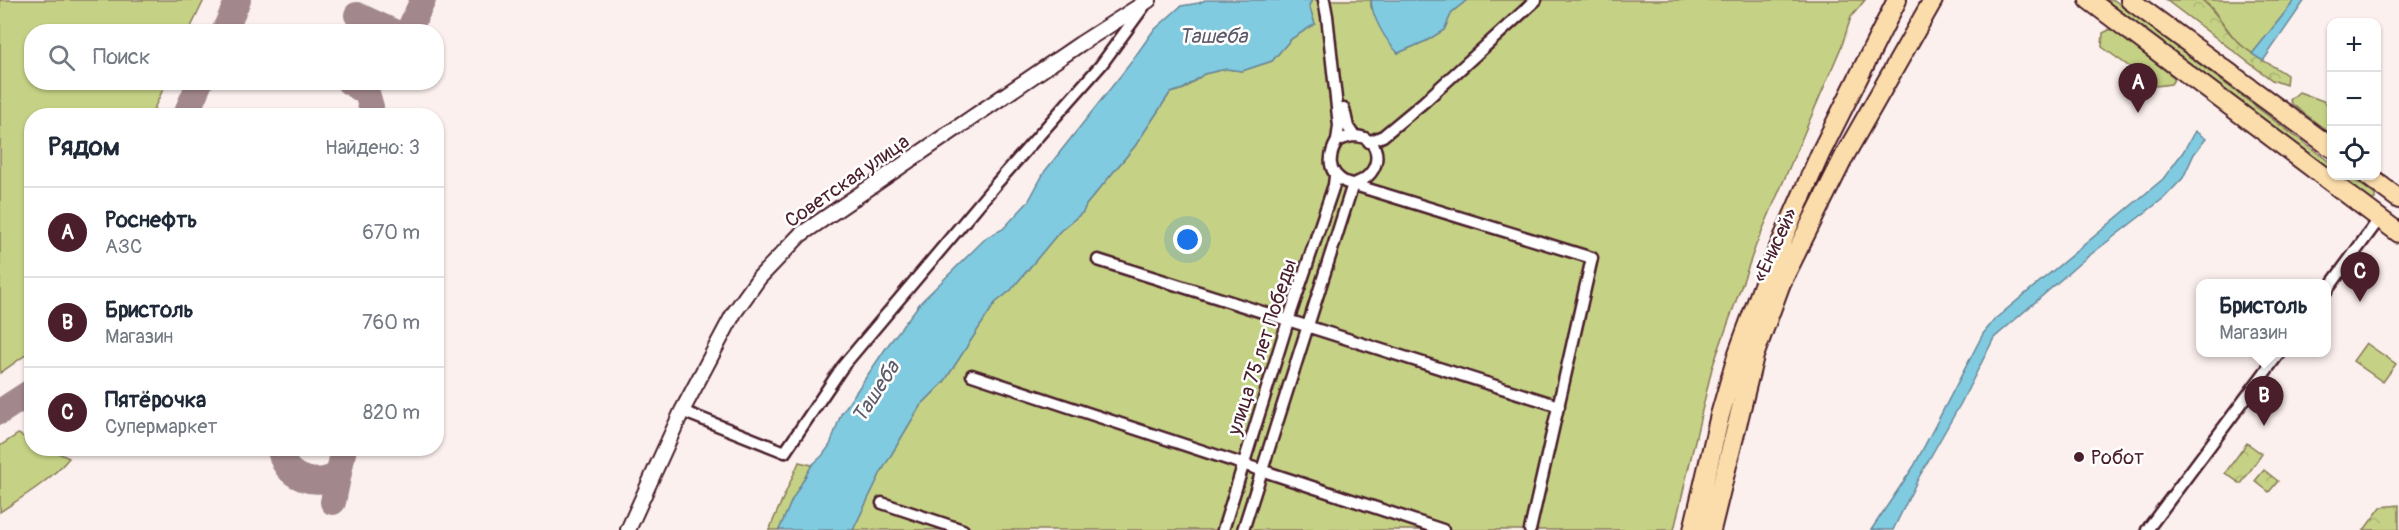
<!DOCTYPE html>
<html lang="ru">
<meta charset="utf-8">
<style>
body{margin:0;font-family:Pangolin,sans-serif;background:#f6f6f7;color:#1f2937}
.controls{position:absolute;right:18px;top:18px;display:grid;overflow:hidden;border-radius:12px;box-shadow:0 2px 4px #0004}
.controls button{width:54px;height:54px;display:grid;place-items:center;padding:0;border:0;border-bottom:2px solid #e0e1e3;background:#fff;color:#1f2937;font:30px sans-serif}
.you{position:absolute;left:1188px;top:240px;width:21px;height:21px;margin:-15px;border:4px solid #fff;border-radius:50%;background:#1a73e8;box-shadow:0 0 0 9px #1a73e833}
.badge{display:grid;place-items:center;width:39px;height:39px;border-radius:50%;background:#4a1f2b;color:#fff;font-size:20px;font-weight:700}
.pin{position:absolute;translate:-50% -50px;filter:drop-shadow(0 2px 3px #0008)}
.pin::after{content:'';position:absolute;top:32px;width:21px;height:18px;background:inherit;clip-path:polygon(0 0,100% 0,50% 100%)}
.popup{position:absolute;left:2196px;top:279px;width:135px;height:78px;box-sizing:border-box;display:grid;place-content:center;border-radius:12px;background:#fff;filter:drop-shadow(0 2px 4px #0005);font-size:20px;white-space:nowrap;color:#747a83}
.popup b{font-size:22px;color:#1f2937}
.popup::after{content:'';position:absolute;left:50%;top:100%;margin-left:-12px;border:12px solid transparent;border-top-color:#fff}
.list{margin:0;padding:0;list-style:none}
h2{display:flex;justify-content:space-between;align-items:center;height:78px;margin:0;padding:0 24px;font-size:26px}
h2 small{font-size:20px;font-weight:400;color:#747a83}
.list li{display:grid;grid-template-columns:39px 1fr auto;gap:18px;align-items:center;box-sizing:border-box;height:90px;padding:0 24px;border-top:2px solid #e0e1e3}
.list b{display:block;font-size:22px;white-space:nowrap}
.list p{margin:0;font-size:20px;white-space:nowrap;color:#747a83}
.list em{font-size:20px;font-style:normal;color:#747a83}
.icon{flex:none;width:33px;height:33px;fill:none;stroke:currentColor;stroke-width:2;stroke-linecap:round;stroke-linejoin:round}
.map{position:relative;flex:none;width:2399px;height:530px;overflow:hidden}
.search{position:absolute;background:#fff;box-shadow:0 2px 4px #0004;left:24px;top:24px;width:420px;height:66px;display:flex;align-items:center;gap:15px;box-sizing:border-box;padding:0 21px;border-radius:24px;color:#747a83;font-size:22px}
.panel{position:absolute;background:#fff;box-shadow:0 2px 4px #0004;left:24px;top:108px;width:420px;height:348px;border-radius:24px}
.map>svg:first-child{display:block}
</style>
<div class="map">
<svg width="2399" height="530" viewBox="0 0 2399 530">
<defs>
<pattern id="forest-crowns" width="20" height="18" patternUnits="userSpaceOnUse" patternTransform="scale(1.5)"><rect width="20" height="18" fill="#c5d285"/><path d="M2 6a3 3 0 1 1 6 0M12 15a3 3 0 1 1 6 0" fill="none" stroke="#abb473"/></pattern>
</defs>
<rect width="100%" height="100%" fill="#fbf0ed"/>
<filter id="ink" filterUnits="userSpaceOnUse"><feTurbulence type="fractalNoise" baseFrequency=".0167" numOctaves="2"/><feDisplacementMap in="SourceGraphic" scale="12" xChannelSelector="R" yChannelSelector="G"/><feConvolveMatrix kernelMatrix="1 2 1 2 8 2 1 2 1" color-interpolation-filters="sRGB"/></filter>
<g filter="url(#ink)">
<path fill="#c5d285" stroke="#887858" stroke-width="1.5" d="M0 0H204L189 31 32 32V82L166 83 151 115 32 116 31 351 0 373Z
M1312 0H1371V7L1398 53 1426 41 1444 30 1452 12 1467 0H1865L1851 17 1842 45 1756 245 1712 368 1674 530H853L881 472 920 406 944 382 995 303 1011 290 1060 231 1083 212 1086 205 1135 146 1170 93 1184 89 1204 74 1226 69 1242 71 1272 61 1291 39 1315 24 1309 5Z
M2106 0H2114L2331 163V170Z
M2202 0H2295L2252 54 2237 42 2211 7Z
M2111 29 2175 78 2171 84 2156 86 2102 47 2103 33Z
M2299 92 2323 101 2331 107V134L2292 104 2290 100Z
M2339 176H2349L2375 195V199L2372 200Z
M2366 343 2396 364 2383 382 2353 361Z
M18 434 31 440 32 448 50 449 69 458C51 480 24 496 0 512V446Z
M799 462 812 465 792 500 779 530H769Z"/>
<path fill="url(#forest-crowns)" stroke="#887858" stroke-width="1.5" d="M2166 0H2202C2216 11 2224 28 2236 40 2251 56 2270 63 2287 75L2286 85 2272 80Z
M2247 443 2262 454 2241 484 2225 473Z
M2264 470 2278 481 2269 492 2255 481Z
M2399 505V530H2364L2381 507Z"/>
<path fill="#80cbe0" stroke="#6a8698" stroke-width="1.5" d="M1205 0H1312L1309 5 1315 24 1291 39 1272 61 1242 71 1226 69 1204 74 1183 89 1170 93 1135 146 1086 205 1083 212 1060 231 1011 290 995 303 944 382 920 406 881 472 853 530H779L792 500 812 465 822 456 830 445 841 414 888 345 921 302 987 237 1003 229 1028 202 1045 171 1129 65 1153 31 1181 6 1199 3Z
M1371 0H1467L1452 12 1444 30 1426 41 1398 53C1386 41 1372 18 1371 0Z
M2295 0H2305L2263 61 2252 54Z
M2195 131 2206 139 2194 154 2183 178 2164 198 2081 262 1994 338 1961 403 1919 477 1893 530H1871L1914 466 1983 334 1995 319 2163 179 2183 152Z"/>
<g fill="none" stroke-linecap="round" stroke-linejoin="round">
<path stroke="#a2888c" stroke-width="26" d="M357 15 394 32
M224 32 238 0
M408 32 423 0
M349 82 367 93 371 107
M185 116 200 82
M0 412 32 391
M280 448C282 478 318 490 339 473
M333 502 344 448"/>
<g stroke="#4a1f2b" stroke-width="15">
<path id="minor" d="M1324 0 1327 16 1339 126 1337 141
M1344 109 1348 127 1354 136
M1369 142 1383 136 1424 102 1536 0
M1353 184C1384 176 1384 137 1355 136 1350 136 1342 139 1337 141 1328 157 1327 172 1345 182L1592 258 1530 530
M1098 260 1559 406
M2327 290 2380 218
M972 375 1443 530
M682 411 785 452 843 366 996 184 1101 65 1144 6
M882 503 963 530
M1223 530 1288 321 1334 185 1335 176
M1243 530 1353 184
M2147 530 2280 352"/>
</g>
<g stroke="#4a1f2b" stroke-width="18">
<path id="tertiary" d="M628 530 682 411 734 313 759 278 800 235 1080 44 1149 0"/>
</g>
<g stroke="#4a1f2b" stroke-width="22">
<path id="primary" d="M2089 0 2399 233
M2130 0 2332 148
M2368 176 2399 199"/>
</g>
<g stroke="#4a1f2b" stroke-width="22">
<path id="trunk" d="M1693 530 1720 415 1738 353 1766 277 1821 152 1897 0
M1711 530 1754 356 1781 283 1846 153 1933 0"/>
</g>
<use href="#minor" stroke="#fff" stroke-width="10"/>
<use href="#tertiary" stroke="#fff" stroke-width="14"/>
<use href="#primary" stroke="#fbddab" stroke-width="18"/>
<use href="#trunk" stroke="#fbddab" stroke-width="18"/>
</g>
</g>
<circle fill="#4a1f2b" stroke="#fff" stroke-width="2" cx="2079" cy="457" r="6"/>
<g text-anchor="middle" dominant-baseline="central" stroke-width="5" stroke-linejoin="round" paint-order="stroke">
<g font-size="20" fill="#4a1f2b" stroke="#fff">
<text transform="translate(847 181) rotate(-35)">Советская улица</text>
<text transform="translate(1775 245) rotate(-65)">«Енисей»</text>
<text transform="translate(1262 347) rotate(-72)">улица 75 лет Победы</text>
</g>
<g font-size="20" fill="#4a1f2b" stroke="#fff" text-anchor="start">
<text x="2091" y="457">Робот</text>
</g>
<g font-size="21" font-style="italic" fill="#5d5b6a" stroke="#fff">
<text x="1213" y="36">Ташеба</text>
<text transform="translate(876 392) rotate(-57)">Ташеба</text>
</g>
</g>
</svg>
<div class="controls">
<button>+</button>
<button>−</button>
<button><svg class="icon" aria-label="locate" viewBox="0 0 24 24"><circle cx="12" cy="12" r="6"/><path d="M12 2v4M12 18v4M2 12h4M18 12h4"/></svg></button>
</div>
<div class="you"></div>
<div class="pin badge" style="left:2138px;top:113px">A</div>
<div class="pin badge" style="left:2264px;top:426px">B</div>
<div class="popup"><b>Бристоль</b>Магазин</div>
<div class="pin badge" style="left:2360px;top:302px">C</div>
<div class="search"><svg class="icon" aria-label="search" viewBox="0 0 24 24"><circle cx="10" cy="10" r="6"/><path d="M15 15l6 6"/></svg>Поиск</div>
<section class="panel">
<h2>Рядом<small>Найдено: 3</small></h2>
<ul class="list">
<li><span class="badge">A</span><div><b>Роснефть</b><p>АЗС</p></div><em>670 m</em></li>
<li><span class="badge">B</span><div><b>Бристоль</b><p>Магазин</p></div><em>760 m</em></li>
<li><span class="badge">C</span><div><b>Пятёрочка</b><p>Супермаркет</p></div><em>820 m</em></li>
</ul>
</section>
</div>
